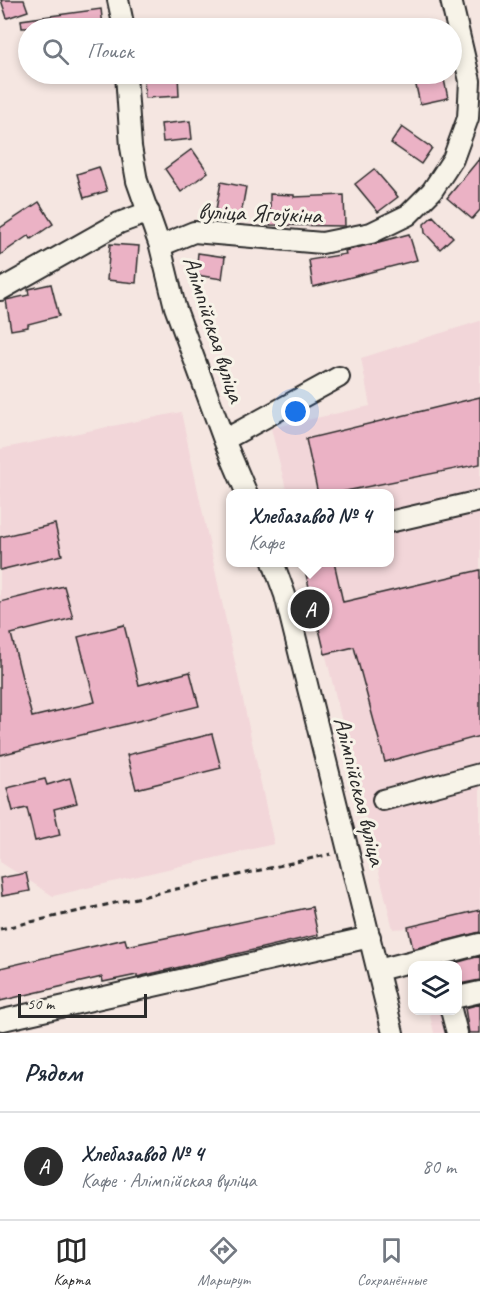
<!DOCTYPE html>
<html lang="ru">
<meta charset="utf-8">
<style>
body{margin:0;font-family:Caveat,sans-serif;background:#f2f2f3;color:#1f2937}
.controls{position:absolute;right:18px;bottom:18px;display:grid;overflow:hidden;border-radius:12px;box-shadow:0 3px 9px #0003}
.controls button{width:54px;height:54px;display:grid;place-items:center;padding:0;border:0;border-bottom:2px solid #e0e1e3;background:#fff;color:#1f2937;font:30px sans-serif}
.scale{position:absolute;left:18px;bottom:15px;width:129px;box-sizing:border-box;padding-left:6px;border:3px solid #2b2b2b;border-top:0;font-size:16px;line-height:21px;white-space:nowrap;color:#2b2b2b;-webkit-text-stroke:4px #f7f3e8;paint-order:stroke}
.you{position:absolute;left:296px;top:412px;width:21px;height:21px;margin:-15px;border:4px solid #fff;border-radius:50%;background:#1a73e8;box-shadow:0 0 0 9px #1a73e833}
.badge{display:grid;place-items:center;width:39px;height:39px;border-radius:50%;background:#2b2b2b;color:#fff;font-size:20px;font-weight:700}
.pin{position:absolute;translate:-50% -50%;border:3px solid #fff;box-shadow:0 2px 6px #0006}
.popup{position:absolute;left:226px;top:489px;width:168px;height:78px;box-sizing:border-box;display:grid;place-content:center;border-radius:12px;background:#fff;filter:drop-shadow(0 2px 4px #0005);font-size:20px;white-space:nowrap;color:#747a83}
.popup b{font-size:22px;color:#1f2937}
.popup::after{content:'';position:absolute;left:50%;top:100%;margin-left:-12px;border:12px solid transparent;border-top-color:#fff}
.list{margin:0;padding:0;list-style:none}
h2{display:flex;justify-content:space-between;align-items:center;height:78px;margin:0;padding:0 24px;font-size:26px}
h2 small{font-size:20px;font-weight:400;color:#747a83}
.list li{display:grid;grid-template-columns:39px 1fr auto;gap:18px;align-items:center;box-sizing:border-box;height:108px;padding:0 24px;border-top:2px solid #e0e1e3}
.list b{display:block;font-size:22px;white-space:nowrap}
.list p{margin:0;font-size:20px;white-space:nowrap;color:#747a83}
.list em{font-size:20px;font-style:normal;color:#747a83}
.icon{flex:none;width:33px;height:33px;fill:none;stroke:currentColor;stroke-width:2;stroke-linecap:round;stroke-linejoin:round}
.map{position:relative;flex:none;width:480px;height:1033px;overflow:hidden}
.search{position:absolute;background:#fff;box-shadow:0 3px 9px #0003;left:18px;right:18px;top:18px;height:66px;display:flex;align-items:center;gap:15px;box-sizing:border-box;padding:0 21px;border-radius:33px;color:#747a83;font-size:22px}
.sheet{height:186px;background:#fff}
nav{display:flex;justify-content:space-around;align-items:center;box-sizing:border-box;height:84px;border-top:2px solid #e0e1e3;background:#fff;font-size:16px;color:#747a83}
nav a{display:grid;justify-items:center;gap:3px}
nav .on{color:#2b2b2b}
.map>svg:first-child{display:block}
</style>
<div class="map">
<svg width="480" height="1033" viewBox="0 0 480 1033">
<rect width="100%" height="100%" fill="#f5e6e1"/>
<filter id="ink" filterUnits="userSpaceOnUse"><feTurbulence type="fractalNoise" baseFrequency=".0167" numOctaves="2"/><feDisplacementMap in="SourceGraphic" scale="12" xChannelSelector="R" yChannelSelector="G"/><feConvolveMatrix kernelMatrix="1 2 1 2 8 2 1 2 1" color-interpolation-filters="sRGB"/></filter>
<g filter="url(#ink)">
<path fill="#f2d6d9" d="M480 321V1033H434L429 1011 458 1010V966L417 965 408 928 393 929 303 563 389 562V494L287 493 271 428 370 406 361 358Z
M181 412 274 844 53 896 0 862V449Z"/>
<path fill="#ebb2c5" stroke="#2b2b2b" stroke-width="1.5" d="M1 0H24L28 11 7 18Z
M101 9 103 26 22 28 21 20Z
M178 74 179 96 145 98 144 76Z
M443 75 448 98 420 104 415 81Z
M190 121 192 139 163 142 161 124Z
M402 127 432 148 421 164 391 143Z
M192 149 208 172 181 192 165 169Z
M480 158V210L472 219 447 198Z
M99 167 107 191 84 198 77 174Z
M374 169 398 197 378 212 355 184Z
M221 182 246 187 240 220 215 215Z
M270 194 294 195V197L344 195 345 226 270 225Z
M39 202 53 224 31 239 29 235 0 255V228Z
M433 216 453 237 440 249 425 233 424 224Z
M409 234 417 260 313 287 309 260 346 254 345 251Z
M110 244 139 246 136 283 107 280Z
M198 253 225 257 222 279 196 275Z
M51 284 59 316 28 324V327L11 330 6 300 29 295 28 289Z
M480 397V464L331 494H318L306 439Z
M55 524 62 555 0 570V537Z
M303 562H334L343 602 480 570V736L385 762 354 647 325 654Z
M64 586 73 618 11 634 32 717 95 702 78 637 124 625 139 685 190 672 199 706 0 755V602Z
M212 734 221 768 136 789 127 755Z
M70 778 77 803 54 809 60 835 35 841 27 808 13 811 7 788 45 779 47 785Z
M26 873 30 891 2 896 0 878Z
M312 907 318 935 137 977V975L103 982 102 977 0 1001V968L125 939 127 946Z
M480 910V932L413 949 408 927Z
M480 956V980L459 984 455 963Z
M480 1004V1033H469L465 1008Z"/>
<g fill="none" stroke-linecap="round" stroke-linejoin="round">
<g stroke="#2b2b2b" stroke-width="24">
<path id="minor" d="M118 0 124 28
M126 74 131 147 137 181 160 246 175 307 224 440 247 494
M160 246 194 232 322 243 371 233 408 215 432 191 453 159 468 118 470 81 451 0
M0 290 119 223 149 212
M224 440 339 377
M389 522 480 501
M273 562 285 595 393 1033
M383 800 480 774
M378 970 480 944
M458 997 480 992
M451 1010 457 1033
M3 1020 370 937"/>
</g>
<path stroke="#2b2b2b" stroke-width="3" stroke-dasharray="6 4.5" stroke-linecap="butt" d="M0 929 331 854"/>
<use href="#minor" stroke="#f7f3e8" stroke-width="20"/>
</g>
</g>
<g text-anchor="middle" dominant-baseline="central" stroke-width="6" stroke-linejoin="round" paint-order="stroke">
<g font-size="24" fill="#2b2b2b" stroke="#f7f3e8">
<text transform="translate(260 213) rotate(2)">вуліца Ягоўкіна</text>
<text transform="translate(214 329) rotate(72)">Алімпійская вуліца</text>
<text transform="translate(360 791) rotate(76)">Алімпійская вуліца</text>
</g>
</g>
</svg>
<div class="controls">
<button><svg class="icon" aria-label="layers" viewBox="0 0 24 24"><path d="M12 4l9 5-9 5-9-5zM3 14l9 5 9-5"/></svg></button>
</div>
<div class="scale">50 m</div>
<div class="you"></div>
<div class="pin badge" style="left:310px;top:609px">A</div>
<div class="popup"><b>Хлебазавод № 4</b>Кафе</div>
<div class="search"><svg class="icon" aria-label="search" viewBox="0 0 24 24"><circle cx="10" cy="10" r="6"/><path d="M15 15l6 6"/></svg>Поиск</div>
</div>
<section class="sheet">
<h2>Рядом<small></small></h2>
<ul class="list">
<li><span class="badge">A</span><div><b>Хлебазавод № 4</b><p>Кафе · Алімпійская вуліца</p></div><em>80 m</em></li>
</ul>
</section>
<nav>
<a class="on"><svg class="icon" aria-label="map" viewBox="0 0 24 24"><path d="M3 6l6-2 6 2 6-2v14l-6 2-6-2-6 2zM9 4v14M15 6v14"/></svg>Карта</a>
<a><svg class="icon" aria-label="directions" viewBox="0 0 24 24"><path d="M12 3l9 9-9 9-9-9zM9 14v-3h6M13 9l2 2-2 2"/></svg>Маршрут</a>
<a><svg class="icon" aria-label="saved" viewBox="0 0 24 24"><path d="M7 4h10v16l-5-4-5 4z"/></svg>Сохранённые</a>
</nav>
